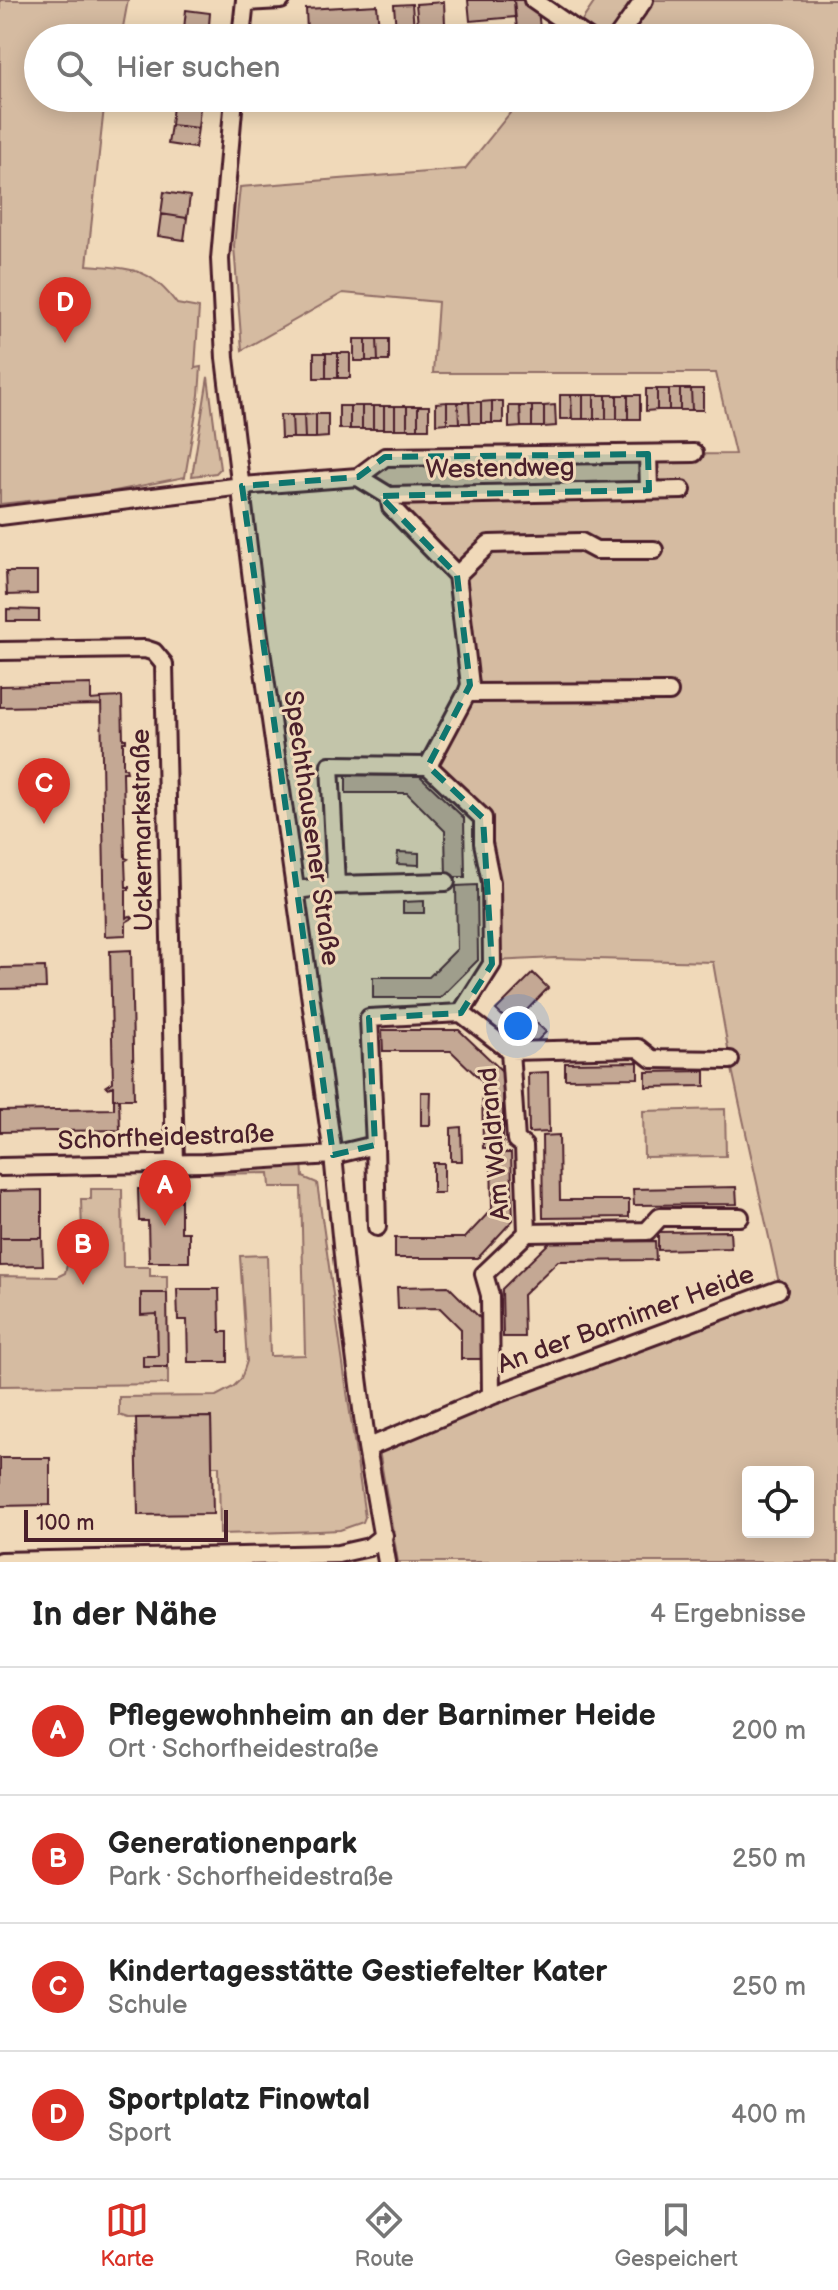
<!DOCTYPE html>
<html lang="de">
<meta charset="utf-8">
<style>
body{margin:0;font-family:"Balsamiq Sans",sans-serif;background:#f6f6f6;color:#222}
.controls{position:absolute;right:24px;bottom:24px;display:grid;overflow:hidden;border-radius:8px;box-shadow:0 4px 20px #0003}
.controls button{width:72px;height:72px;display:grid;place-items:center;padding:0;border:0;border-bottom:2px solid #e0e0e0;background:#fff;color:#222;font:40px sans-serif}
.scale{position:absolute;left:24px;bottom:20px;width:204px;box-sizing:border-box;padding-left:8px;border:4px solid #4a1f2b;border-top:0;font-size:22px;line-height:28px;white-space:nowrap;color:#4a1f2b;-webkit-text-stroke:6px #f0d9b9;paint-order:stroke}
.you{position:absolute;left:518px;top:1026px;width:28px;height:28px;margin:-20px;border:6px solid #fff;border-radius:50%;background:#1a73e8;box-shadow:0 0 0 12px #1a73e833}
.badge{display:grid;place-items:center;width:52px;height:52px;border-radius:50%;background:#d93025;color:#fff;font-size:26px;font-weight:700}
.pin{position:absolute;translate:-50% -66px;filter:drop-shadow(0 2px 4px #0008)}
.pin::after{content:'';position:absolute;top:42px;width:28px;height:24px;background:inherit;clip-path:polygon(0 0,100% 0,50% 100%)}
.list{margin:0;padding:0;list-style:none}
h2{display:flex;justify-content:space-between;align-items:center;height:104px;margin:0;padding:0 32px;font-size:34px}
h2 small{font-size:26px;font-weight:400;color:#767676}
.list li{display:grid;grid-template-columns:52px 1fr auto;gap:24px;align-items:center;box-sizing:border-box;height:128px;padding:0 32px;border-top:2px solid #e0e0e0}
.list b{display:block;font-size:30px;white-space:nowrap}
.list p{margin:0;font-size:26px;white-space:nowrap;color:#767676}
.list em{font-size:26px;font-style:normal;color:#767676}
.icon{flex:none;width:44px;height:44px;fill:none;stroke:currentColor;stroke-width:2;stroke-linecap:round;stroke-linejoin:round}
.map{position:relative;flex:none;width:838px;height:1562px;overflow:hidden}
.search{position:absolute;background:#fff;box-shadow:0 4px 20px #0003;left:24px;right:24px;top:24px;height:88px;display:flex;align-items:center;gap:20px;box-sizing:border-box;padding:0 28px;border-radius:44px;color:#767676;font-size:30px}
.sheet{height:616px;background:#fff}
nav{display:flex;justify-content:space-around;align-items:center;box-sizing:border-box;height:112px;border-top:2px solid #e0e0e0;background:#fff;font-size:22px;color:#767676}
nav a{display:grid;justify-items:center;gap:4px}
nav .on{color:#d93025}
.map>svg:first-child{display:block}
</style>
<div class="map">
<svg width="838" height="1562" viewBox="0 0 838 1562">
<rect width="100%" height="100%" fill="#f0d9b9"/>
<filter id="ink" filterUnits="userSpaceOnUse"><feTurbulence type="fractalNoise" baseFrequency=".0125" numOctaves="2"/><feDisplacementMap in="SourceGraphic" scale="16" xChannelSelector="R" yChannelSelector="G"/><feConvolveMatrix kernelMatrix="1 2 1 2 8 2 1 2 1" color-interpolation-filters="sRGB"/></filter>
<g filter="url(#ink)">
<path fill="#d5bba1" stroke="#906d66" stroke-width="2" fill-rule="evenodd" d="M0 0H128L121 38H38V98H105L87 265C131 269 149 266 177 304L199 308 195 368 201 367 199 395 185 477 110 492 0 504Z
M596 0H838V1562H398L379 1450 781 1292 730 1060 713 962 555 958 494 961V881L490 815 438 762 470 684 457 575 358 477 385 457 735 454 716 373H433L438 302 343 293 242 350 234 246 240 187 465 169 522 98H800V38H570ZM748 1472H808V1532H748Z
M208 377 220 469 216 473 192 476Z
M725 1109 726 1156 644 1157 643 1111Z
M302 1160 303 1177 317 1183 365 1517 363 1522 340 1530 319 1531 220 1534 219 1466H212L211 1417 128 1418 119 1415V1397L216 1396 233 1387 241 1379 247 1361 240 1256 267 1255 270 1356 305 1355 301 1187H270L269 1173 211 1174V1165Z
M91 1189H122L123 1267H150V1276H167V1293L141 1294V1314H157L158 1356H143V1367H168V1384L0 1386V1276L57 1277 65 1273 73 1241 82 1234 81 1199H91Z"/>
<path fill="#c4a894" stroke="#4a1f2b" stroke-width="2" d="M468 0H514L515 17 470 21Z
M514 0H523L538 10 541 38H518Z
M444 2 445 24 418 25 416 4Z
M412 4 414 29 396 30 394 5Z
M377 5 379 29 307 32 306 9Z
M186 10 210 13 208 38H183Z
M173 105 200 108 198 128 171 125Z
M171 125 198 128 195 148 168 144Z
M164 192 190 196 187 218 161 214Z
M161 214 187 218 184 240 158 236Z
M354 339H366V361H354Z
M366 339H377L378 361H366Z
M377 339H389V361H378Z
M314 353H326V378H314Z
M326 353H338V378H326Z
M338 353H350V378H338Z
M646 389H657V410L646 411Z
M657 389H669V410H657Z
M669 389H680V410H669Z
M680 389H691L692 410H680Z
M691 389H703V410H692Z
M560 395H571L572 419H560Z
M571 395H583V419H572Z
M583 395H594V419H583Z
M594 395H606V419H594Z
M606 395H617V419H606Z
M617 395H628V419H617Z
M628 395H640V419H628Z
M492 401H503V423H492Z
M492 401V423H481V402Z
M447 402V423L436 424V403Z
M447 402H458L459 423H447Z
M458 402H469L470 423H459Z
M469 402H481V423H470Z
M555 405 556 426 544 427V406Z
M339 406H350V429H339Z
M350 406H362V429H350Z
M362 406H373V429H362Z
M373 406H384V429H373Z
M384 406H395V429H384Z
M395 406H407V429H395Z
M407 406H418V429H407Z
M418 406H429V429H418Z
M509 406H520L521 427 509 428Z
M520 406H532V427H521Z
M532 406H544V427H532Z
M316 414H328V437L316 438Z
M316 414V438H305L304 415Z
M280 415H292L293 438H281Z
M292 415H304L305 438H293Z
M6 572H37V594L7 595Z
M7 609 39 610V621H7Z
M91 684V700L101 699V705L0 707V686Z
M122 697 123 739H126V742H123V768H126L127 772H123L125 858 128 859 125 861 126 887H129V890H126V918L130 916 133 918 126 922V935L105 936 101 698Z
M346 775 420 776 464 818 465 877H446L445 831 407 793H346Z
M398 852 419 853V865L397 864Z
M477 885 478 960 440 998H373V977H429L457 949 456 886Z
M424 901V913H403V902Z
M131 950 134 1099H113V1086L108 1088 106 1086 113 1082 110 951Z
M45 967 46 988 0 989V968Z
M533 973 548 988 525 1012 546 1032 533 1045 496 1010Z
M382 1030H459L503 1072V1148H483L482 1081 451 1051H383Z
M638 1062V1078L565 1079V1063Z
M705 1071V1086L646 1087V1072Z
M548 1072 549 1132 529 1133 528 1073Z
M421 1092H431L430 1125H421Z
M114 1099H119L120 1130 0 1132V1111L114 1109Z
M461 1127 462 1161H451V1128Z
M559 1135 560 1200H629V1217L543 1218 542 1136Z
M491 1153H511L513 1220 478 1258H395V1238H465L492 1209Z
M433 1163H444V1193H433Z
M736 1187 737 1204 634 1205 633 1189Z
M138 1189H181V1232H189V1262H149L148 1221H139Z
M42 1190V1238H0V1191Z
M730 1231 731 1248 658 1250V1232Z
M0 1238H42L43 1265 0 1266Z
M655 1241 656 1260 558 1261 523 1295 524 1337H503L502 1289 550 1242Z
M448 1286 481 1319V1359H461V1329L440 1308 398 1309 397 1287Z
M177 1289H219L220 1332H228V1362H188L187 1320H178Z
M141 1293H167L168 1367H143V1356H158L157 1314 141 1315Z
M211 1417 213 1514 138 1515 136 1418Z
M0 1458H50V1505L0 1506Z"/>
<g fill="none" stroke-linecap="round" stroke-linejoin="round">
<g stroke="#4a1f2b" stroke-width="22">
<path id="minor" d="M533 0 588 38
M245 2 281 0
M241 38 245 0
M617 38 644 0
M234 98 220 259 225 358 258 629 333 1155 345 1276 367 1448 387 1562
M648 454 649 490
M358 477 389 496 682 490
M389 496 391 507 457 575 470 685 467 693
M0 516 242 486 358 477 385 457 694 453
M457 575 489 544 581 542 596 550H654
M0 651 145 649 154 652 164 664 175 1164
M428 766 483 818V843L491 882 492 964 461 1013
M336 885 330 765 428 766 467 693 669 692
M296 890 336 885 446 882
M510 1051 516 1140 524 1146 527 1233
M375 1145 377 1227
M0 1167 203 1163 333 1155 375 1145 369 1018 461 1013 510 1051 638 1048 652 1059 730 1060
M491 1396 490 1295 484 1274 527 1233 647 1231 660 1217H740
M367 1448 491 1396 778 1290
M0 1561 338 1554 369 1547 384 1535"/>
</g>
<use href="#minor" stroke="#f0d9b9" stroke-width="16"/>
</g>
</g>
<path fill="#0f766e" fill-opacity="0.2" stroke="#0f766e" stroke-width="6" stroke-dasharray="16 10" stroke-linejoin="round" d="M648 454 649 490 380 496 457 575 470 685 428 766 483 818 492 964 461 1013 369 1018 375 1145 333 1155 242 486 358 477 385 457Z"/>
<g text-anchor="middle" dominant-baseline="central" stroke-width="6" stroke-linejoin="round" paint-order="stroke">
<g font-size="26" fill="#4a1f2b" stroke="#f0d9b9">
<text transform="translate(500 469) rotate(-1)">Westendweg</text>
<text transform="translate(311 828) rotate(82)">Spechthausener Straße</text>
<text transform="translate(143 830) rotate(-91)">Uckermarkstraße</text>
<text transform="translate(166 1138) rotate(-2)">Schorfheidestraße</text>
<text transform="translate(495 1144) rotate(-95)">Am Waldrand</text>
<text transform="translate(626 1320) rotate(-20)">An der Barnimer Heide</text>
</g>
</g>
</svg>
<div class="controls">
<button><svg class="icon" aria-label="locate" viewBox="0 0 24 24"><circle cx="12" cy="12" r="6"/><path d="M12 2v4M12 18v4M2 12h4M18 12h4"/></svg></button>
</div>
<div class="scale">100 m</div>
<div class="you"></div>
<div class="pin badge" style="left:165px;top:1226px">A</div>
<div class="pin badge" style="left:83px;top:1285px">B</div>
<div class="pin badge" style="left:44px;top:824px">C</div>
<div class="pin badge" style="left:65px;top:343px">D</div>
<div class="search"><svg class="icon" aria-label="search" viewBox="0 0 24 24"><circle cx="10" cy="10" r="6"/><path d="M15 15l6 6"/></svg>Hier suchen</div>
</div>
<section class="sheet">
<h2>In der Nähe<small>4 Ergebnisse</small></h2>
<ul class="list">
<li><span class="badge">A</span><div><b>Pflegewohnheim an der Barnimer Heide</b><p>Ort · Schorfheidestraße</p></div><em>200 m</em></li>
<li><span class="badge">B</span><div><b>Generationenpark</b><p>Park · Schorfheidestraße</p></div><em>250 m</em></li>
<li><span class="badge">C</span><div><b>Kindertagesstätte Gestiefelter Kater</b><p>Schule</p></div><em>250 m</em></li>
<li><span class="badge">D</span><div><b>Sportplatz Finowtal</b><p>Sport</p></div><em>400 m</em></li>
</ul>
</section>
<nav>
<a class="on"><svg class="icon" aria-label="map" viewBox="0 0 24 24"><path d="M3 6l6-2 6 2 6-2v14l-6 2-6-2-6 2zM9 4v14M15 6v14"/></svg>Karte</a>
<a><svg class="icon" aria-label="directions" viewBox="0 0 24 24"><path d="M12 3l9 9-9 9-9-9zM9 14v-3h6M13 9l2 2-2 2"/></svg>Route</a>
<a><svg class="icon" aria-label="saved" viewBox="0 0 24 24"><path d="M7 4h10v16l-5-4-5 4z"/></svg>Gespeichert</a>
</nav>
